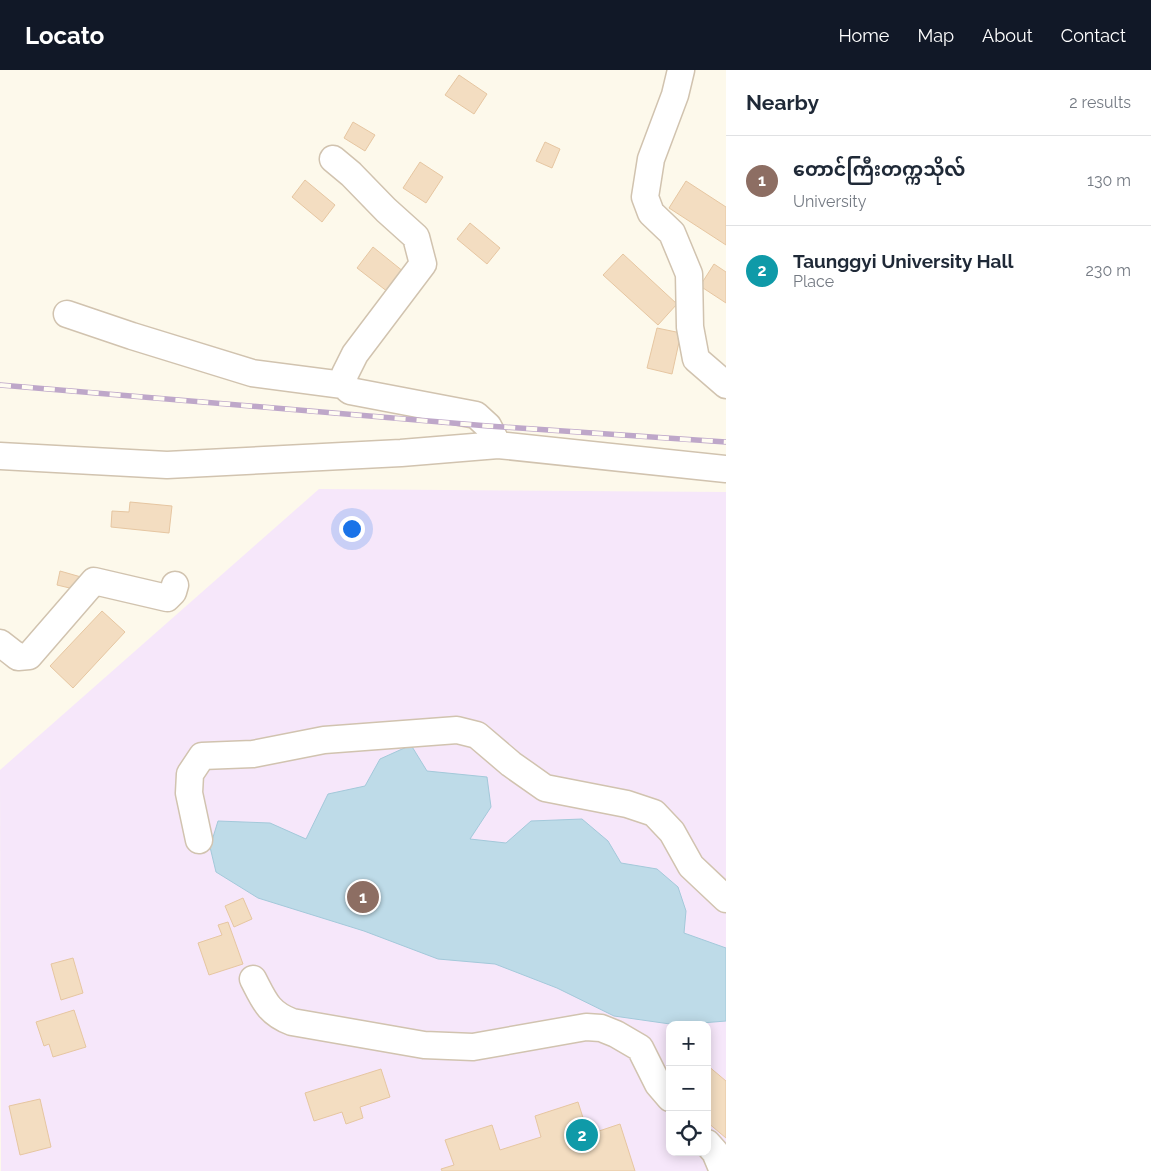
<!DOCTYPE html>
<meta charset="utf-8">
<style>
body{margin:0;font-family:Raleway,"Noto Sans Myanmar",sans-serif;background:#f2f2f3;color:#1f2937}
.controls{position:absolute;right:15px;bottom:15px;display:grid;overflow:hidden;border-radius:10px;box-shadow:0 2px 12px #0003}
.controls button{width:45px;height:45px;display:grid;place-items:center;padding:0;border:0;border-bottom:1px solid #e0e1e3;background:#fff;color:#1f2937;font:25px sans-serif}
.you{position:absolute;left:351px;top:458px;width:18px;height:18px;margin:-12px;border:4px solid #fff;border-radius:50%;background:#1a73e8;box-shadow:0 0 0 8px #1a73e833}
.badge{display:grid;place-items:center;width:32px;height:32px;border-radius:50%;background:#111827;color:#fff;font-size:16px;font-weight:700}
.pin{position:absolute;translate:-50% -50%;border:2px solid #fff;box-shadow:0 1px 5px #0006}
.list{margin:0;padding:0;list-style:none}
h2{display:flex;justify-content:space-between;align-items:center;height:65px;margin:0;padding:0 20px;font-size:21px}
h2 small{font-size:16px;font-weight:400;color:#747a83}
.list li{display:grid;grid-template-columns:32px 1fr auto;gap:15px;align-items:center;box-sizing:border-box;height:90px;padding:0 20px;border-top:1px solid #e0e1e3}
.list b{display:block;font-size:19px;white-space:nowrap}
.list p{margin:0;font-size:16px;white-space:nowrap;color:#747a83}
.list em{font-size:16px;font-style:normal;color:#747a83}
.icon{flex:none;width:28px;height:28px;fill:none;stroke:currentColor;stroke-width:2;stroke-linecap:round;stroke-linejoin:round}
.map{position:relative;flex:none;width:726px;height:1101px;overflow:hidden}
header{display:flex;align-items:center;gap:30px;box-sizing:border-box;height:70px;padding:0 25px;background:#111827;color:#fff}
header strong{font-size:24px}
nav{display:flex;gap:28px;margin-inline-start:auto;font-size:18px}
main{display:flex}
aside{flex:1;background:#fff}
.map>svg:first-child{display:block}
</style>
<header>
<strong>Locato</strong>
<nav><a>Home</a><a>Map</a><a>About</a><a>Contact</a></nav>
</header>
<main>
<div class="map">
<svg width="726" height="1101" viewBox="0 0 726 1101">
<rect width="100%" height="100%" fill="#fdf9eb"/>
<path fill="#f6e7fa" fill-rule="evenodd" d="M319 419 726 422V1101H1L0 700ZM670 955H707V1082H670Z"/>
<path fill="#bedbe8" stroke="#a3c9da" d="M411 675 427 701 487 707 491 737 470 769 506 773 531 751 582 749 608 771 621 793 657 799 678 817 686 841 684 863 726 878V951L677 955 614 946 557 918 495 894 438 889 364 861 258 828 216 802 210 777 218 751 270 753 306 769 328 724 365 716 380 689Z"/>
<path fill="#f3ddc1" stroke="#e6c6a1" d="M459 5 487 24 474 44 445 25Z
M353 52 375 65 365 81 344 68Z
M545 72 560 79 552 98 536 91Z
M420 92 443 107 426 133 403 118Z
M305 110 335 135 322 152 292 127Z
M686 111 726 137V175L669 138Z
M470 153 500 178 487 194 457 169Z
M373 177 404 202 388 222 357 198Z
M623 184 677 234 658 255 603 205Z
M714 194 726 202V233L700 216Z
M657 258 681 263 672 304 647 298Z
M130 432 172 436 169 463 111 457 112 441 129 442Z
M60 501 81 507 78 520 57 515Z
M102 541 125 562 73 618 50 596Z
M243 828 252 849 234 857 225 836Z
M228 852 243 894 209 905 198 873 222 865 218 855Z
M73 888 83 923 61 930 51 894Z
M74 940 86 977 53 987 49 974 44 976 36 952Z
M707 995 726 1011V1068L707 1052Z
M381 999 390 1027 360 1037 363 1048 346 1054 342 1042 314 1051 305 1023Z
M40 1029 51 1077 20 1085 9 1036Z
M578 1032 585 1054 592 1051 596 1062 620 1054 635 1101H442L441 1099 454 1095 445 1070 492 1055 500 1080 541 1067 535 1046Z"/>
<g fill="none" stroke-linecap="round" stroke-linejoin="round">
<g stroke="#d1c3af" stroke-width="29">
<path id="minor" d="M681 0 675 25 651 89 645 127 651 143 672 163 689 204 690 257 696 289 726 315
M333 89 351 104 386 140 416 167 423 194 355 284 345 304 343 315 350 321 476 345 488 356 498 375
M67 244 132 266 252 303 343 315
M0 386 167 395 401 383 498 375 726 399
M0 573 18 587 29 586 94 511 167 528 173 522 175 515
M199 770 189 723 190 704 202 686 253 684 324 670 457 660 477 665 511 694 545 718 627 734 654 743 672 762 691 796 726 829
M253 909C264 930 268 943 292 952L424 975 473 977 586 957 601 958 616 964 640 978 658 1014 670 1028
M707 1073 715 1082 723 1101"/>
</g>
<use href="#minor" stroke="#fff" stroke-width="26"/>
<g stroke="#bea7c9" stroke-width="5.5">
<path id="rail" d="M0 315 488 356 726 372"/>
</g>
<use href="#rail" stroke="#fffcf2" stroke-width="4" stroke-dasharray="11" stroke-linecap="butt"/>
</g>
</svg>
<div class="controls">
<button>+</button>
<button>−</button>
<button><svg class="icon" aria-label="locate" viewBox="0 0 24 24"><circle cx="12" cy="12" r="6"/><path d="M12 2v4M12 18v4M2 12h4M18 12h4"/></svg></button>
</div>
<div class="you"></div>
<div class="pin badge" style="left:363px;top:827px;background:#8d6e63">1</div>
<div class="pin badge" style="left:582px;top:1065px;background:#0f9aa8">2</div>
</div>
<aside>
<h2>Nearby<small>2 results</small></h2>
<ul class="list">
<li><span class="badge" style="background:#8d6e63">1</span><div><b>တောင်ကြီးတက္ကသိုလ်</b><p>University</p></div><em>130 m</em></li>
<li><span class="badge" style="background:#0f9aa8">2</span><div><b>Taunggyi University Hall</b><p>Place</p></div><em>230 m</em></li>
</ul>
</aside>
</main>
